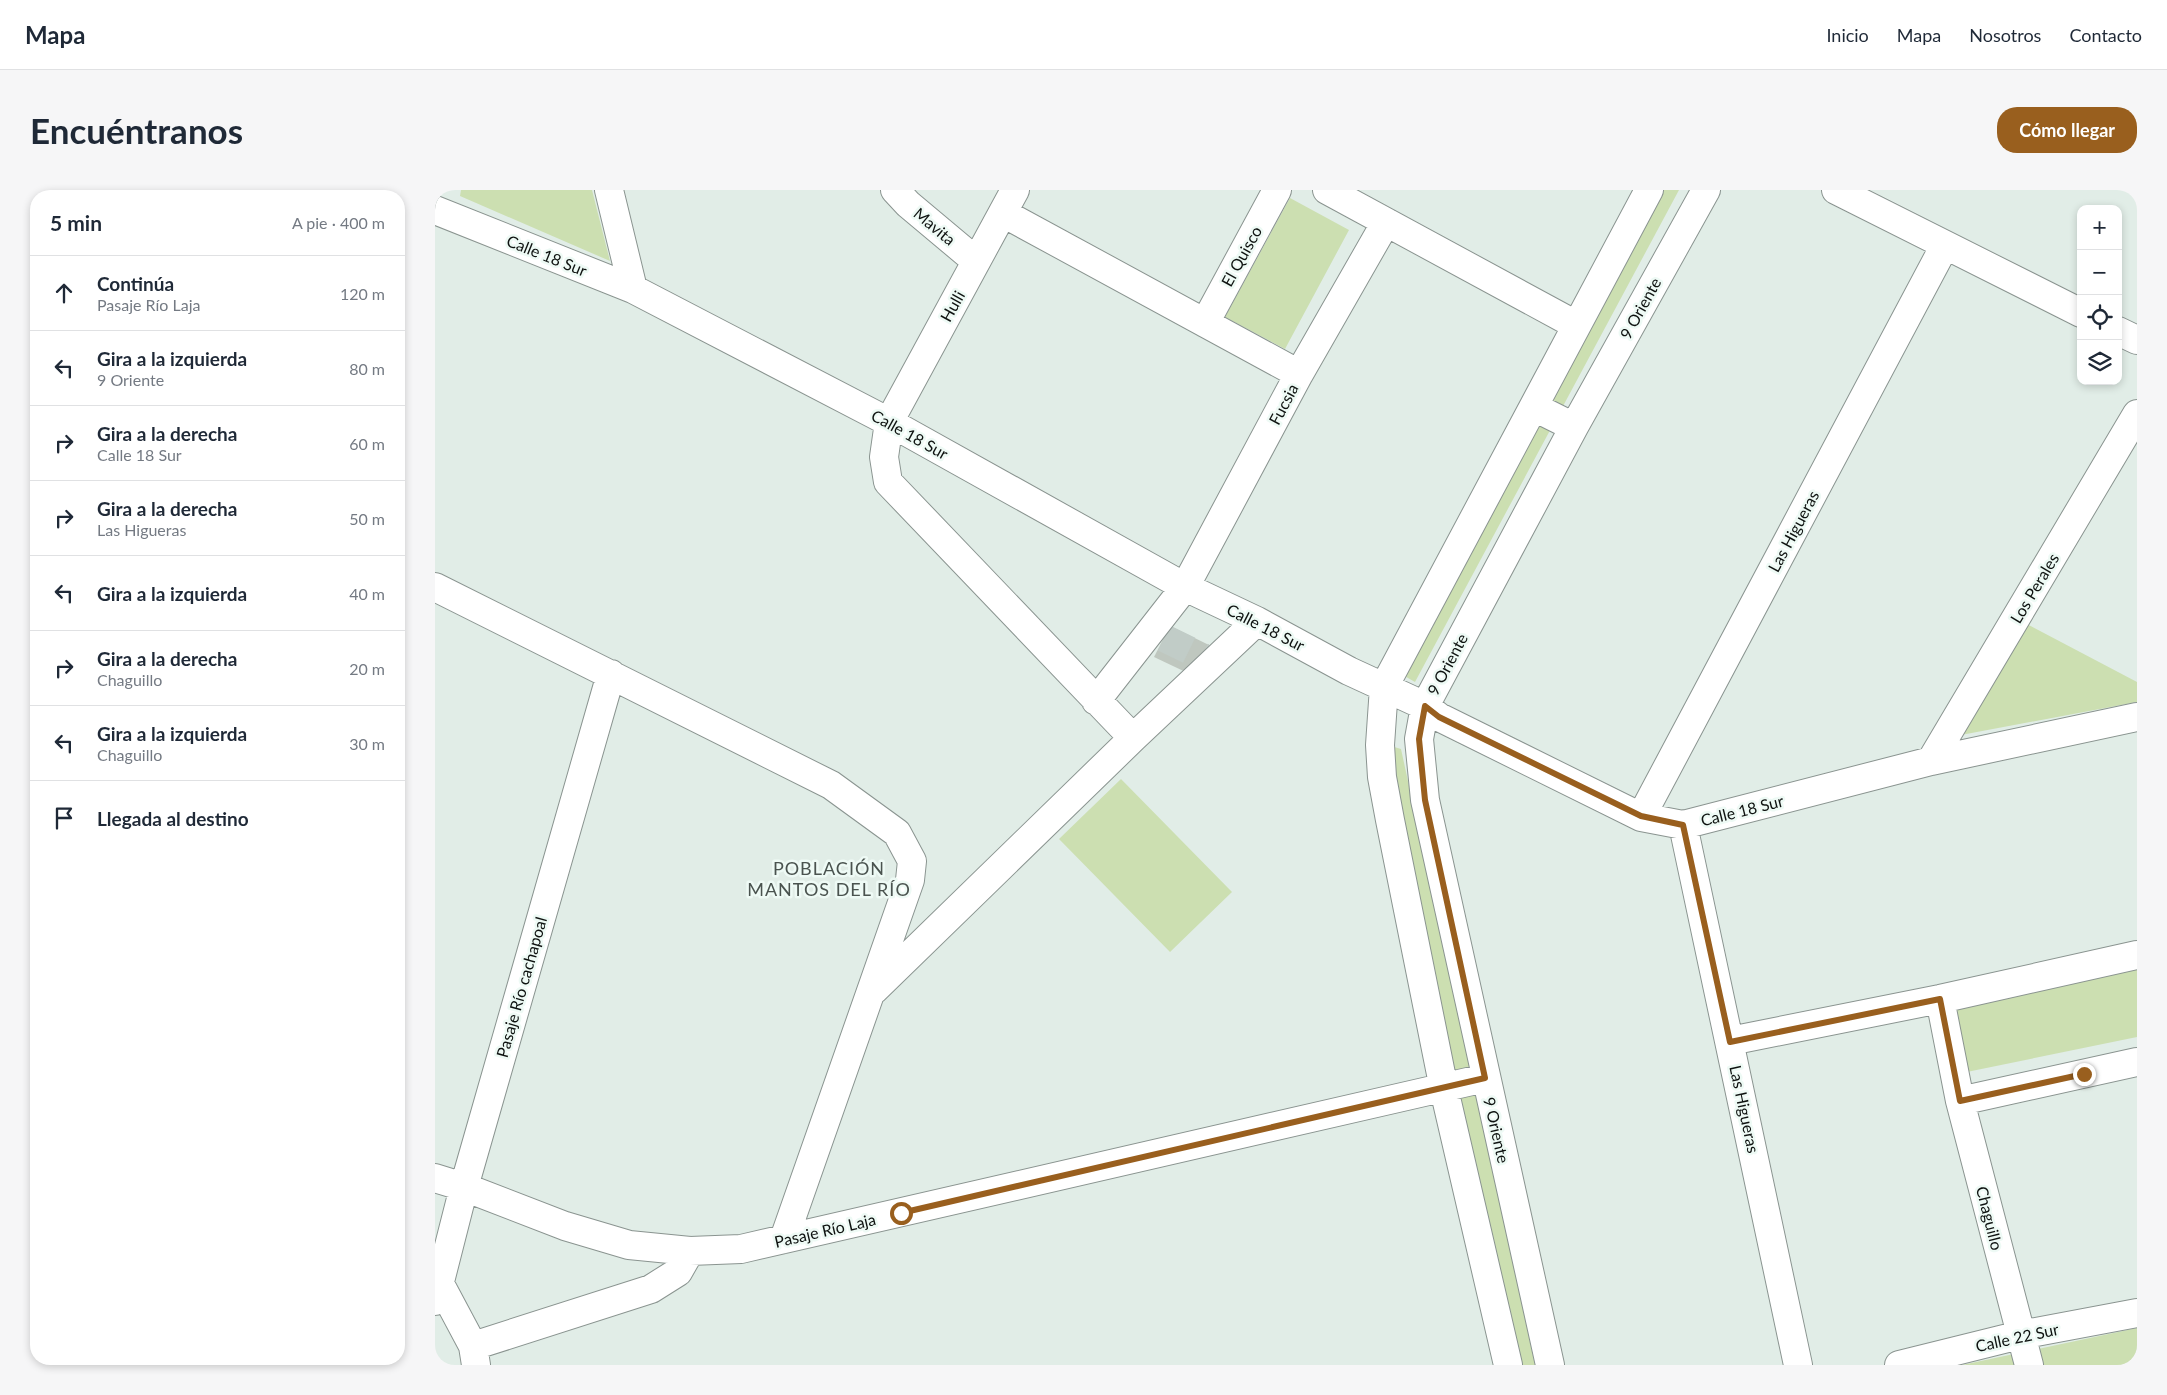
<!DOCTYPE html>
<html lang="es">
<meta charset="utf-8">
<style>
body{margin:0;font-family:Lato,sans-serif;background:#f6f6f7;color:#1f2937}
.controls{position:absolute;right:15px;top:15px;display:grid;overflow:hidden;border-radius:10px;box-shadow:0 2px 8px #0003}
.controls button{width:45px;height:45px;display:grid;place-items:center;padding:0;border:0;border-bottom:1px solid #e0e1e3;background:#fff;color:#1f2937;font:25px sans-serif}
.stop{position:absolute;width:15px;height:15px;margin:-11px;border:4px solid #995f1e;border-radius:50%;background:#fff}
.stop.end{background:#995f1e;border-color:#fff;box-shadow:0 1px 5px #0008}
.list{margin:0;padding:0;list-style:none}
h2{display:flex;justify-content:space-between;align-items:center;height:65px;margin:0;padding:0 20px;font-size:21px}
h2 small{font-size:16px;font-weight:400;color:#747a83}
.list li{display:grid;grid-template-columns:32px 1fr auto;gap:15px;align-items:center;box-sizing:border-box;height:75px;padding:0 20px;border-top:1px solid #e0e1e3}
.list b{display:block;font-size:19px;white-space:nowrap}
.list p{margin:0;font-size:16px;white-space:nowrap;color:#747a83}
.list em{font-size:16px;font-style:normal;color:#747a83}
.icon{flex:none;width:28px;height:28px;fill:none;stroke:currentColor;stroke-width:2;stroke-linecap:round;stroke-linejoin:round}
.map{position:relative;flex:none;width:1702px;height:1175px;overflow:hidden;border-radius:20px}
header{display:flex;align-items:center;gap:30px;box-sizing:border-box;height:70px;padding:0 25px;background:#fff;border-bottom:1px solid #e0e1e3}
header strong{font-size:24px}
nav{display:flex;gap:28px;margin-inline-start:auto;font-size:18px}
.intro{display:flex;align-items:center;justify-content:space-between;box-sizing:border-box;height:120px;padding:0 30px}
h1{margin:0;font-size:35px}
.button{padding:12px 22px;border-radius:20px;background:#995f1e;color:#fff;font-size:18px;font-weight:700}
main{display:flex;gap:30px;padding:0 30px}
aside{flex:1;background:#fff;border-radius:20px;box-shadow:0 2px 8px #0003}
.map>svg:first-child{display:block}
</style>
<header>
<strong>Mapa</strong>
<nav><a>Inicio</a><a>Mapa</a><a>Nosotros</a><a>Contacto</a></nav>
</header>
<div class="intro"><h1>Encuéntranos</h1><a class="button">Cómo llegar</a></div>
<main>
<aside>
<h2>5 min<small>A pie · 400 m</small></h2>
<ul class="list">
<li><svg class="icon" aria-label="ahead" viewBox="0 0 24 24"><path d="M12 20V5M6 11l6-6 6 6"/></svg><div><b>Continúa</b><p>Pasaje Río Laja</p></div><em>120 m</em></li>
<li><svg class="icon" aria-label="left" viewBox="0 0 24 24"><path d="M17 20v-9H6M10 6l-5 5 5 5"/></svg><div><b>Gira a la izquierda</b><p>9 Oriente</p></div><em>80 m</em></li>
<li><svg class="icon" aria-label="right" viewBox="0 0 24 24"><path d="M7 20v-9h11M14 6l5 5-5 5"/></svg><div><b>Gira a la derecha</b><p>Calle 18 Sur</p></div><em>60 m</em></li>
<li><svg class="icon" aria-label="right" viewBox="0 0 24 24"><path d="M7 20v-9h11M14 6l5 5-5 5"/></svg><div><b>Gira a la derecha</b><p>Las Higueras</p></div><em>50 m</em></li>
<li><svg class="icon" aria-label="left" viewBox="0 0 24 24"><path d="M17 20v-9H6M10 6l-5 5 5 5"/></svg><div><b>Gira a la izquierda</b></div><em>40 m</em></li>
<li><svg class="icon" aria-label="right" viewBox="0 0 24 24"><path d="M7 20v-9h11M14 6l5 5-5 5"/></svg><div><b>Gira a la derecha</b><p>Chaguillo</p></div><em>20 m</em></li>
<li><svg class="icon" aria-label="left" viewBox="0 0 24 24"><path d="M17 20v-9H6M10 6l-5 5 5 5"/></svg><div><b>Gira a la izquierda</b><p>Chaguillo</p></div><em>30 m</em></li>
<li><svg class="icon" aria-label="arrive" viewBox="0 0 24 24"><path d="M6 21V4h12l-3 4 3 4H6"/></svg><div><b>Llegada al destino</b></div></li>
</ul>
</aside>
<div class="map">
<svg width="1702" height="1175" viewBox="0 0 1702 1175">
<rect width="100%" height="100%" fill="#e1ede7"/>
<path fill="#ccdfb1" d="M26 0H157L175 71 25 6Z
M1207 0H1244L980 492 952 476Z
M855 8 914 40 850 159 790 127Z
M1586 431 1702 492V512L1510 548Z
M932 549 966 559 1100 1175H1067Z
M686 589 797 702 735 762 624 649Z
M1702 778V847L1522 884 1508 816Z
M1702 1138V1175H1527Z"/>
<path fill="#bfc7bf" d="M735 436 774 455 759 486 719 467Z"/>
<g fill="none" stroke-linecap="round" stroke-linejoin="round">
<path stroke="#c1ccc7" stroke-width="28" stroke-dasharray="28 14" stroke-linecap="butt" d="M729 448 768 467"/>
<g stroke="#8a9490" stroke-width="30">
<path id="minor" d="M174 0 198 99
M460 0 473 14 541 71
M580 0 454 232 449 267 453 292 698 548
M892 0 1141 135
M1401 0 1646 123
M0 20 198 99 454 232 750 397 822 431 914 481 990 516 1004 527 1206 627 1248 635 1496 571 1702 527
M568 23 864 184
M770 133 842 0
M1683 141 1702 150
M1099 217 1139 237
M0 397 396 595 462 643 477 671 475 690 349 1049
M661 511 750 397 864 184 951 32
M1496 571 1702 224
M1206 627 1510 55
M1248 635 1363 1175
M439 800 698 548 822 431
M1505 809 1525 911 1594 1175
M1295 851 1505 809 1702 765
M1525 911 1702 872
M0 988 29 997 130 1036 194 1055 255 1061 306 1059 1050 888
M5 1094 38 1156 41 1175
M0 1111 29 997 176 484
M38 1156 216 1099 243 1082 255 1061
M1073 1175 1009 899 955 630 947 587 945 555 949 497 1214 0
M1115 1175 990 610 984 549 990 516 1139 237 1271 0
M1464 1175 1585 1145 1702 1123"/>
</g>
<use href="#minor" stroke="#fff" stroke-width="28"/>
</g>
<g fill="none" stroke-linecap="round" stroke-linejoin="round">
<path stroke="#995f1e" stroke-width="6" d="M466 1023 1050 888 990 610 984 549 990 516 1004 527 1206 626 1248 635 1295 852 1505 809 1525 911 1649 884"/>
</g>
<g text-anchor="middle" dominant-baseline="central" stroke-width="5" stroke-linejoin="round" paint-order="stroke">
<g font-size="16" fill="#0e1210" stroke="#eefaf5">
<text transform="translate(500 36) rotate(40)">Mavita</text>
<text transform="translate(112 65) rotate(22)">Calle 18 Sur</text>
<text transform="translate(806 66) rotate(-61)">El Quisco</text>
<text transform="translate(517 116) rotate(-61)">Hulli</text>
<text transform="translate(1205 118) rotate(-61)">9 Oriente</text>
<text transform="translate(848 214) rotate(-62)">Fucsia</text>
<text transform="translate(475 244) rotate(29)">Calle 18 Sur</text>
<text transform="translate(1358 341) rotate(-62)">Las Higueras</text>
<text transform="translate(1599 398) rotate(-59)">Los Perales</text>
<text transform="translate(831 437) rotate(27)">Calle 18 Sur</text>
<text transform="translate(1012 474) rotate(-62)">9 Oriente</text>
<text transform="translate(1307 620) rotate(-14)">Calle 18 Sur</text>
<text transform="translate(86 797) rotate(-74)">Pasaje Río cachapoal</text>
<text transform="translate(1310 919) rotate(78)">Las Higueras</text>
<text transform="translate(1062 940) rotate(77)">9 Oriente</text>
<text transform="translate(1555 1028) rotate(76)">Chaguillo</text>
<text transform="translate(390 1040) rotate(-13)">Pasaje Río Laja</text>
<text transform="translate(1582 1147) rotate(-12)">Calle 22 Sur</text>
</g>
<g font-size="18" letter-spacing="1" fill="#4a534f" stroke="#eefaf5">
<text x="394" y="678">POBLACIÓN<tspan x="394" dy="21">MANTOS DEL RÍO</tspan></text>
</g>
</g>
</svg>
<div class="controls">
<button>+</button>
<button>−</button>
<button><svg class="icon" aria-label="locate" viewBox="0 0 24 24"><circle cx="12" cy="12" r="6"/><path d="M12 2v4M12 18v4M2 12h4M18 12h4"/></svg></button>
<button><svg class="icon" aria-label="layers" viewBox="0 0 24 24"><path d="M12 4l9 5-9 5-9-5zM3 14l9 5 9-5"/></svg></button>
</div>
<div class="stop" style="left:466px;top:1023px"></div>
<div class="stop end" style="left:1649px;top:884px"></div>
</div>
</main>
